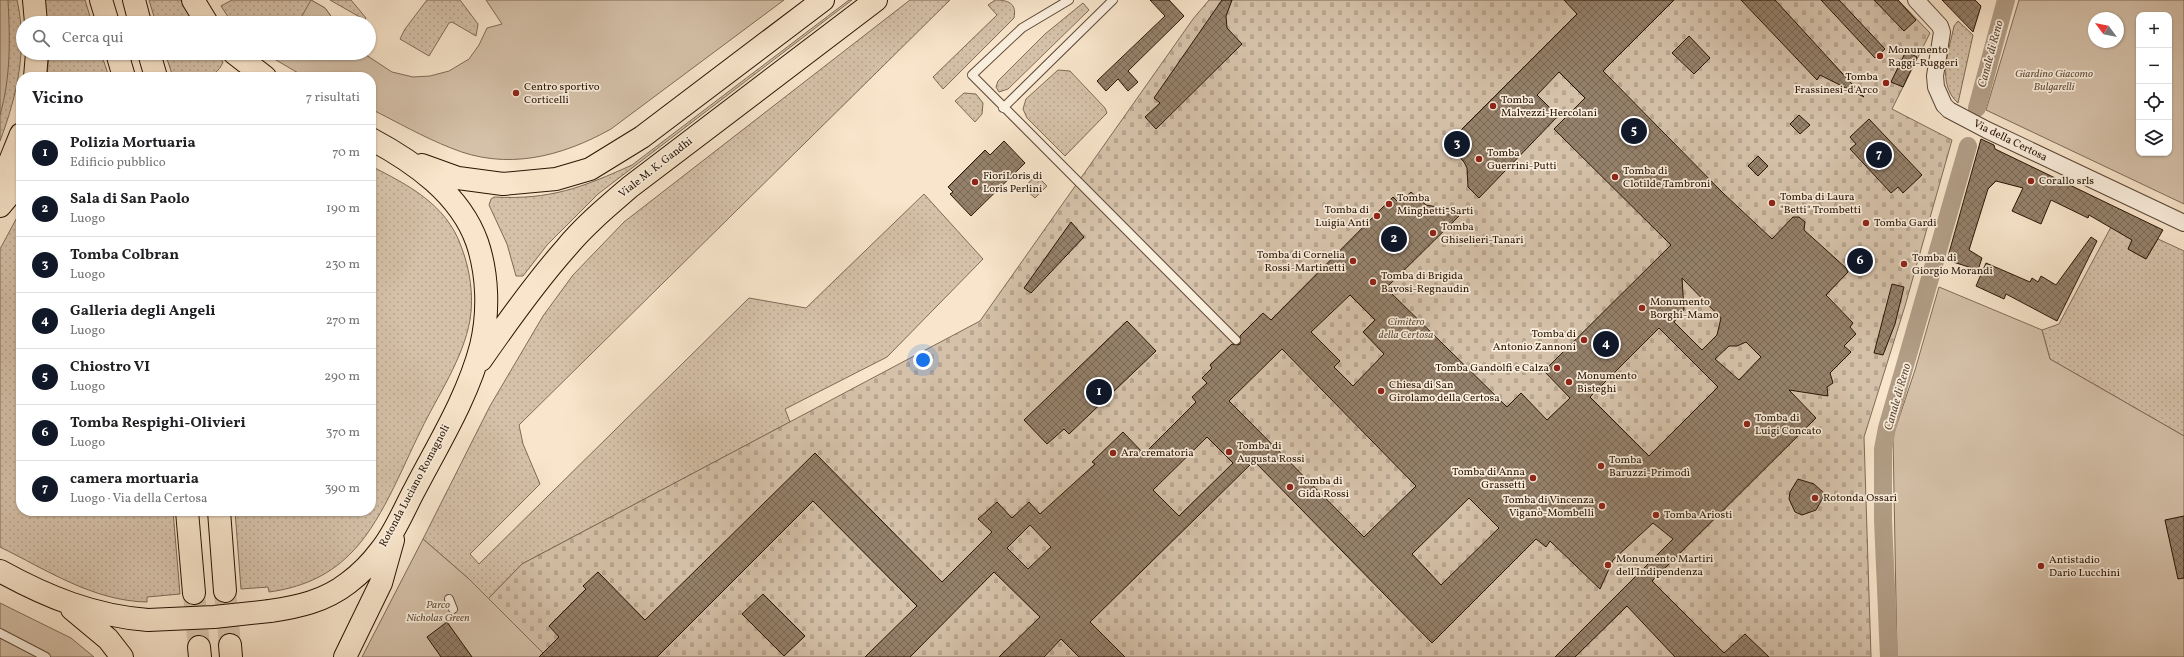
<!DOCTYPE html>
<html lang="it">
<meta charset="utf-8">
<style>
body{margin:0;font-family:Vollkorn,serif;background:#f2f2f2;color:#202124}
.controls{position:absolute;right:12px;top:12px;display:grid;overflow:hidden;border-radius:8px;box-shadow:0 1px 3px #0004}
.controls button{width:36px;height:36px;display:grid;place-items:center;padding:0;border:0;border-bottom:1px solid #e0e0e0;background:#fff;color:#202124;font:20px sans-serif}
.compass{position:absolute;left:2088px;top:12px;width:36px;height:36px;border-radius:50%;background:#fff;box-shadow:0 1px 3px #0004;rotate:302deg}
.you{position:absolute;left:923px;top:360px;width:14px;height:14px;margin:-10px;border:3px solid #fff;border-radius:50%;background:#1a73e8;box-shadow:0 0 0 6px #1a73e833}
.badge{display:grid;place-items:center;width:26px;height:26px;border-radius:50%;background:#111827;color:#fff;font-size:13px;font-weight:700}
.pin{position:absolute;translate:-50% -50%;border:2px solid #fff;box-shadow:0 1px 4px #0006}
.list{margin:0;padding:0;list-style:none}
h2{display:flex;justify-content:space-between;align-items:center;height:52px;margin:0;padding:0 16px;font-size:17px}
h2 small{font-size:13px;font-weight:400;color:#757577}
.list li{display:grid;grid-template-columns:26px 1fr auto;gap:12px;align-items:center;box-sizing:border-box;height:56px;padding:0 16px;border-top:1px solid #e0e0e0}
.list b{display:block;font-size:15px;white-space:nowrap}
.list p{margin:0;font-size:13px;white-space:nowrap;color:#757577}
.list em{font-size:13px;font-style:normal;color:#757577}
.icon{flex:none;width:22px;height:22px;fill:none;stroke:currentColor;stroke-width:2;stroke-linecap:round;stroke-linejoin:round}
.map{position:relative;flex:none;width:2184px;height:657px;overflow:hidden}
.search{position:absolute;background:#fff;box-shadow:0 1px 3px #0004;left:16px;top:16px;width:360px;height:44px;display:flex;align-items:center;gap:10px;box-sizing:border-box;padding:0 14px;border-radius:22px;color:#757577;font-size:15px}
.panel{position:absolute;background:#fff;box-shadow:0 1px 3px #0004;left:16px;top:72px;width:360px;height:444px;border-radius:16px}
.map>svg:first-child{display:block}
</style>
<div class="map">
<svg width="2184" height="657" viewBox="0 0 2184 657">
<defs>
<pattern id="grass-dots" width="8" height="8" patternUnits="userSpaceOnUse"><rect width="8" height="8" fill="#d5c1a9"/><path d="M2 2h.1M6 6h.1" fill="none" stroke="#b7a590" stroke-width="1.8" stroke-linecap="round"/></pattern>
<pattern id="cemetery-stones" width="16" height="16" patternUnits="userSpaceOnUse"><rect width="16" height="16" fill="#d5c1a9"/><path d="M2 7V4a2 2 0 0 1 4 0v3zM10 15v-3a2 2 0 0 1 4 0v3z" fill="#b7a590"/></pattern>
<pattern id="building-cross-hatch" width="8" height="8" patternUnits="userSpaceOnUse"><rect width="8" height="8" fill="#95816b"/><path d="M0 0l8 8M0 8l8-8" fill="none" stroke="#7a6856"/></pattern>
</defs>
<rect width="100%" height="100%" fill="#f8e5cb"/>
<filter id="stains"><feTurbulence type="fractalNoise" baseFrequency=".005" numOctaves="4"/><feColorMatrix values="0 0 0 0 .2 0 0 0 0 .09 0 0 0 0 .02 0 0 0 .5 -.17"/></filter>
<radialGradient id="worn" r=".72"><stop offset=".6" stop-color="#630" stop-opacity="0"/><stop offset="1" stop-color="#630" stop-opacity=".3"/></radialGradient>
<path fill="url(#grass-dots)" stroke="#7f6a56" d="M0 0H17C28 48 17 96 0 141Z
M44 0H85L92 23H47Z
M149 0H181L194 23H156Z
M232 0H311L325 8 336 23H232L221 6Z
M330 0H351L366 18 365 20Z
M427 0H460L478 24 476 36 452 22 449 23 429 56 400 39 405 29Z
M849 0H852L598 194 547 245 523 276H516L507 244 489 205 491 199 494 197C550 200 581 188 632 165Z
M910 0H950L519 425 523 444 540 484 470 554 479 564 749 298 806 308 924 194 983 259 887 357 785 409 790 422 522 564 488 599 469 579 423 539 490 406 543 316 573 275 624 222Z
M995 0C1008 0 1017 3 1014 18L943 89 933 77 997 15 988 5Z
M1083 3 1089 10 1008 89 999 92 996 87 998 81 1045 34Z
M1958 21 1973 35 1958 103C1936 83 1949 51 1954 26Z
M49 53H101L109 77H47Z
M165 53H217L223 62C215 83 191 77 173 77Z
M1058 70 1070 71 1105 108 1107 113 1065 156 1027 118 1023 109 1026 99Z
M964 93 976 94 983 103 982 114 975 122 955 101Z
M371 166C408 185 446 204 461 246 470 269 474 296 470 320 463 359 438 395 421 430 402 468 380 526 349 555 327 577 299 588 269 592L268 587 241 589 235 511H371Z
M1036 175 1047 186 1035 198 1024 188Z
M21 210V511H173L180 594 147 597V602C93 601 47 570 0 547V249Z
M2111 227 2134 241 2128 249 2146 259 2158 239 2184 251V436L2050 359 2042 330 2059 324Z"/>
<path fill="url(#cemetery-stones)" stroke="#7f6a56" d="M1209 0H1898L1930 33 1892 109 1952 140 1905 306 1864 437 1871 657H547L488 599 522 564 980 321 1193 19Z"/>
<path fill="#d5c1a9" stroke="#7f6a56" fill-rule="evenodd" d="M0 0H8C10 40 11 76 0 115Z
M311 0 325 8 336 23H298Z
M486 0H784L611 129C561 157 506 171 451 148 423 137 397 122 371 109V77H305L276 60 281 53H363L392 72 413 77 430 76 449 71 469 59 479 45 487 28 502 24Z
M2019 0H2184V204L1986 110ZM2139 15H2169V153H2139ZM2094 18H2118V42H2094Z
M1939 287 2042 330 2050 359 2184 436V657H1897L1893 436 1915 370Z
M423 539 469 579 547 657H362Z
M0 603 71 638 94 657H0Z"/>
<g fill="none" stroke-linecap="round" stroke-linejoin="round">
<path stroke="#b29e87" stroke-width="18" d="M1977 108 2006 0
M1889 657 1883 520V449L1887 428 1968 146"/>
</g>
<path fill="url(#building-cross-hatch)" stroke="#291404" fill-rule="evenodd" d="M1150 0H1169L1184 16 1128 71 1138 82 1128 91 1118 79 1106 91 1097 81 1165 16Z
M1222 0H1232L1226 16 1227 28 1242 44 1156 129 1145 117 1160 103 1154 98Z
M1564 0H1674L1603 71 1723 193 1772 239 1793 217H1799L1805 222 1804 230 1846 268 1848 272 1826 295 1853 323 1850 327 1856 334 1844 346 1851 352 1830 373 1833 383 1827 387 1828 396 1789 390 1816 418 1652 581 1724 653 1745 634 1769 657H1675L1627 606 1575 657H1555L1673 539 1653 523 1613 560 1600 589 1550 541 1546 547 1536 539 1432 643 1254 461 1090 622 1125 657H1079L1061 639 1044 657H999L1040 617 994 572 910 657H865L917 606 813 501 657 657H539L559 637 549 626 586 589 583 586 598 572 645 620 815 453 942 582 992 532 978 519 997 502 1012 518 1029 502 1040 514 1095 464 1092 462 1123 432 1144 454 1196 402 1192 397 1207 383 1202 378 1212 368 1210 365 1232 344 1237 345 1240 344V336L1263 313 1271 320 1393 197 1399 203 1411 192 1426 205 1449 209 1448 214H1461L1386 288 1507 407 1521 393 1547 420 1570 398 1544 371 1671 245 1554 129 1585 98 1559 72 1537 95 1558 116 1479 198 1468 187 1467 168 1464 162 1451 148 1463 136 1459 132 1577 14ZM1682 278 1721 318 1717 335 1702 350 1674 322 1684 310ZM1350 295 1375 320 1363 332 1384 354 1353 386 1334 367 1340 361 1311 332ZM1659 328 1718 387 1649 456 1590 397ZM1746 342 1761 357 1739 380 1715 359 1729 346H1737ZM1282 349 1416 486 1364 537 1229 401ZM1207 437 1233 463 1179 516 1153 490ZM1469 498 1499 528 1441 585 1412 554ZM1030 525 1051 547 1028 569 1007 548Z
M1741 0H1775L1864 97 1820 75 1817 80Z
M1821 0H1839L1885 49 1875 58Z
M1874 0H1898L1916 20 1904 31Z
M1942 0H1975L1981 6 1973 32Z
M1689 36 1710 58 1694 74 1672 53Z
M1906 51 1917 57 1903 87 1891 82Z
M1799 115 1810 125 1800 134 1790 124Z
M1869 119 1922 175 1903 193 1898 187 1891 193 1850 149 1856 144 1850 137Z
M1981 139 1994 145 1995 149 2163 230 2146 259 2128 249 2132 240 2089 215 2088 218 2051 200 2041 224 2012 211 2023 188 1996 181 1988 189 1969 250 1982 258 1978 270 1947 260Z
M1004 141 1025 163 971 216 950 194 953 192 948 187 985 150 990 155Z
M1758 156 1768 166 1758 176 1748 166Z
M1071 222 1084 237 1031 293 1024 288Z
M2091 237 2097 241 2057 321 2006 294 2004 299 1976 286 1986 263 2030 282 2032 278 2038 282 2041 276 2056 285Z
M1892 284 1904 287 1895 324 1883 355 1874 353Z
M1127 321 1156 351 1069 434 1064 429 1047 444 1024 420Z
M1798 479 1814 484 1825 494 1816 510 1802 515 1795 512 1789 499 1790 492Z
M2184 516V578L2178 579 2165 520Z
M763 594 805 636 784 656 742 614Z
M447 622 472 657H441L427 637Z"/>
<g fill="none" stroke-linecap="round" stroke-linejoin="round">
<path stroke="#d9c6ad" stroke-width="22" stroke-dasharray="22 11" stroke-linecap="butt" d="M225 591 230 645
M194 593 199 647"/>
<g stroke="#5d4836" stroke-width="10">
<path id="service" d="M1069 0 1022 28 972 75 1236 340
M1003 108 1113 0
M449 599 453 609
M0 633 46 657"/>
</g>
<g stroke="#5d4836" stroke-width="18">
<path id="minor" d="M1916 0 1940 26 1942 32 1935 76 1936 87 1944 105 1949 110 1987 130 2184 223"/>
</g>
<g stroke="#291404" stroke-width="24">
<path id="primary" d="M34 0 36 23
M193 0 207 23
M234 53 265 77
M35 77 37 53
M422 165 458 178 503 184 556 179 590 169 642 137 823 0
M0 186 21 134
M0 206 21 181
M481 360C508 321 535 283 566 248 585 225 608 206 630 187L876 0
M0 571C47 597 94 616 148 620
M72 609 108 639 122 657
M270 611C298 607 325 601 348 583 360 574 371 563 380 551 395 533 404 509 415 489 439 443 468 396 481 346 489 313 488 274 477 242 460 194 414 162 371 139
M345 657 381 583 393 540"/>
</g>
<g stroke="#291404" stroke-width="24">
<path id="trunk" d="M101 0 108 23
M134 0 140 23
M117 53 124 77
M149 53 156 77
M187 511 194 593
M219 511 225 591
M230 645 231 657
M199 647 200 657"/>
</g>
<use href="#service" stroke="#faeedd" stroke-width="8"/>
<use href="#minor" stroke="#faeedd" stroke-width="16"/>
<use href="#primary" stroke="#f8e5cb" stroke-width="22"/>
<use href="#trunk" stroke="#f8e5cb" stroke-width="22"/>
<g stroke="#291404" stroke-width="24" stroke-linecap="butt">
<path id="primary-bridge" d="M148 620 214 617 270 611"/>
</g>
<use href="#primary-bridge" stroke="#f8e5cb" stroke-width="22"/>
</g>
<g fill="#8f2418" stroke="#faeedd" stroke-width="1.5">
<circle cx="1880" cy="56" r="4"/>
<circle cx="1886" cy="83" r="4"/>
<circle cx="516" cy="93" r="4"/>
<circle cx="1493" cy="106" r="4"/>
<circle cx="1479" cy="159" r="4"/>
<circle cx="1615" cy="177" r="4"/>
<circle cx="2031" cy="181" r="4"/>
<circle cx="975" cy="182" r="4"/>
<circle cx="1772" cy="203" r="4"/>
<circle cx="1389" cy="204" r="4"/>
<circle cx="1377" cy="216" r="4"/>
<circle cx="1866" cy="223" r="4"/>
<circle cx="1433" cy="233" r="4"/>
<circle cx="1353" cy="261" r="4"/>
<circle cx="1904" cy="264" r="4"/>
<circle cx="1373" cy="282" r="4"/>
<circle cx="1642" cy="308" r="4"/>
<circle cx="1584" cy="340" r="4"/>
<circle cx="1557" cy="368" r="4"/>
<circle cx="1569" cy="382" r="4"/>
<circle cx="1381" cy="391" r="4"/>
<circle cx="1747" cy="424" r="4"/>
<circle cx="1229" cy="452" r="4"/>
<circle cx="1113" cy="453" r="4"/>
<circle cx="1601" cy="466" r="4"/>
<circle cx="1533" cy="478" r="4"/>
<circle cx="1290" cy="487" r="4"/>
<circle cx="1815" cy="498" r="4"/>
<circle cx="1602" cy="506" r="4"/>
<circle cx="1656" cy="515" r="4"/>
<circle cx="1608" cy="565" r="4"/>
<circle cx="2041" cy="566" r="4"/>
</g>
<g text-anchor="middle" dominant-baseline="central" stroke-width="3.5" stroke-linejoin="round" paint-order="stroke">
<g font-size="11" fill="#291404" stroke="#faeedd" text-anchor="start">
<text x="1888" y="50">Monumento<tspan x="1888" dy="13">Raggi-Ruggeri</tspan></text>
<text x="1878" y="77" text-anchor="end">Tomba<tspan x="1878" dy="13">Frassinesi-d'Arco</tspan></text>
<text x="524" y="87">Centro sportivo<tspan x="524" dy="13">Corticelli</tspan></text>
<text x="1501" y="100">Tomba<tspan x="1501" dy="13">Malvezzi-Hercolani</tspan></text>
<text x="1487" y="153">Tomba<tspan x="1487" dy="13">Guerrini-Putti</tspan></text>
<text x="1623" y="171">Tomba di<tspan x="1623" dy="13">Clotilde Tambroni</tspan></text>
<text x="983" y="176">FioriLoris di<tspan x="983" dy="13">Loris Perlini</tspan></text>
<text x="2039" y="181">Corallo srls</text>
<text x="1780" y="197">Tomba di Laura<tspan x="1780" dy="13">"Betti" Trombetti</tspan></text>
<text x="1397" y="198">Tomba<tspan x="1397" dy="13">Minghetti-Sarti</tspan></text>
<text x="1369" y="210" text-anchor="end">Tomba di<tspan x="1369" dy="13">Luigia Anti</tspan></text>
<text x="1874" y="223">Tomba Gardi</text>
<text x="1441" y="227">Tomba<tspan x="1441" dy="13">Ghiselieri-Tanari</tspan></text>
<text x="1345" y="255" text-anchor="end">Tomba di Cornelia<tspan x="1345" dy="13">Rossi-Martinetti</tspan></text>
<text x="1912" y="258">Tomba di<tspan x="1912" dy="13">Giorgio Morandi</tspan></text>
<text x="1381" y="276">Tomba di Brigida<tspan x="1381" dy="13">Bavosi-Regnaudin</tspan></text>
<text x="1650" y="302">Monumento<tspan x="1650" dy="13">Borghi-Mamo</tspan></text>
<text x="1576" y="334" text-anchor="end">Tomba di<tspan x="1576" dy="13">Antonio Zannoni</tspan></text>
<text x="1549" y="368" text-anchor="end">Tomba Gandolfi e Calza</text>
<text x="1577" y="376">Monumento<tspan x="1577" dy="13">Bisteghi</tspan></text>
<text x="1389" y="385">Chiesa di San<tspan x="1389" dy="13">Girolamo della Certosa</tspan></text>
<text x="1755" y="418">Tomba di<tspan x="1755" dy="13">Luigi Concato</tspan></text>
<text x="1237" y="446">Tomba di<tspan x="1237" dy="13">Augusta Rossi</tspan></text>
<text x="1121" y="453">Ara crematoria</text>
<text x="1609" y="460">Tomba<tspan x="1609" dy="13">Baruzzi-Primodì</tspan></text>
<text x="1525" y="472" text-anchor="end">Tomba di Anna<tspan x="1525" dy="13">Grassetti</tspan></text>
<text x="1298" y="481">Tomba di<tspan x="1298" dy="13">Gida Rossi</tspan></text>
<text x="1823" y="498">Rotonda Ossari</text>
<text x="1594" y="500" text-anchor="end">Tomba di Vincenza<tspan x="1594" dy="13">Viganò-Mombelli</tspan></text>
<text x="1664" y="515">Tomba Ariosti</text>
<text x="1616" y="559">Monumento Martiri<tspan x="1616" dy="13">dell'Indipendenza</tspan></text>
<text x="2049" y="560">Antistadio<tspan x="2049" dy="13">Dario Lucchini</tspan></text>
</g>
<g font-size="11" font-style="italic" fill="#65513e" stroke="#faeedd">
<text x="2054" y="74">Giardino Giacomo<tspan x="2054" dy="13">Bulgarelli</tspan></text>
<text x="1406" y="322">Cimitero<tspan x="1406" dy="13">della Certosa</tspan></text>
<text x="438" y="605">Parco<tspan x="438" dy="13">Nicholas Green</tspan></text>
</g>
<g font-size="11" fill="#291404" stroke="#faeedd">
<text transform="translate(2010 141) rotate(26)">Via della Certosa</text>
<text transform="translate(656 168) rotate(-38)">Viale M. K. Gandhi</text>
<text transform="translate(415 486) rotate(-62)">Rotonda Luciano Romagnoli</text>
</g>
<g font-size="12" font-style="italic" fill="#604b38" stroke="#faeedd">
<text transform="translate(1991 54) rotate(-75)">Canale di Reno</text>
<text transform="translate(1898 397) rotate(-74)">Canale di Reno</text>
</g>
</g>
<rect width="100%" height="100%" filter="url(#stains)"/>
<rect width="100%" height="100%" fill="url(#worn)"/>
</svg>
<div class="controls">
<button>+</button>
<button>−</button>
<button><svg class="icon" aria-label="locate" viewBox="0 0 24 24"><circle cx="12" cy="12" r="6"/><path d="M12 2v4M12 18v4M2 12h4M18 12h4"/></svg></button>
<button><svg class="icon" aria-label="layers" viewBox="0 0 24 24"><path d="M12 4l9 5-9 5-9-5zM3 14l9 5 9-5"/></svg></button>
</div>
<svg class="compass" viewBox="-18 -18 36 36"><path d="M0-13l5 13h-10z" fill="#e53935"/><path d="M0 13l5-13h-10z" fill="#757577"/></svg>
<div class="you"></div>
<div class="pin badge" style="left:1099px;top:392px">1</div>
<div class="pin badge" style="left:1394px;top:239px">2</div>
<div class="pin badge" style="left:1457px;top:144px">3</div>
<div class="pin badge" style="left:1606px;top:344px">4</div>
<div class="pin badge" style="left:1634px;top:131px">5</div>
<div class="pin badge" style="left:1860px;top:261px">6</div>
<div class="pin badge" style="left:1879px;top:155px">7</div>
<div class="search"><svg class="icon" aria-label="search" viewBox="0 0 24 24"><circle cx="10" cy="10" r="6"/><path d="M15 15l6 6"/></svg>Cerca qui</div>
<section class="panel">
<h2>Vicino<small>7 risultati</small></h2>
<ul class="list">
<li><span class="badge">1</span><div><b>Polizia Mortuaria</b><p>Edificio pubblico</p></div><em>70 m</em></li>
<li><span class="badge">2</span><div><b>Sala di San Paolo</b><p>Luogo</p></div><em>190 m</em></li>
<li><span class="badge">3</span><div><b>Tomba Colbran</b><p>Luogo</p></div><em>230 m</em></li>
<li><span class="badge">4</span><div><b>Galleria degli Angeli</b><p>Luogo</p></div><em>270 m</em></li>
<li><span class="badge">5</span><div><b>Chiostro VI</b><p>Luogo</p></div><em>290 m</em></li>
<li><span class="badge">6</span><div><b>Tomba Respighi-Olivieri</b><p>Luogo</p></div><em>370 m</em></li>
<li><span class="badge">7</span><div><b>camera mortuaria</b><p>Luogo · Via della Certosa</p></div><em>390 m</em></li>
</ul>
</section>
</div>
